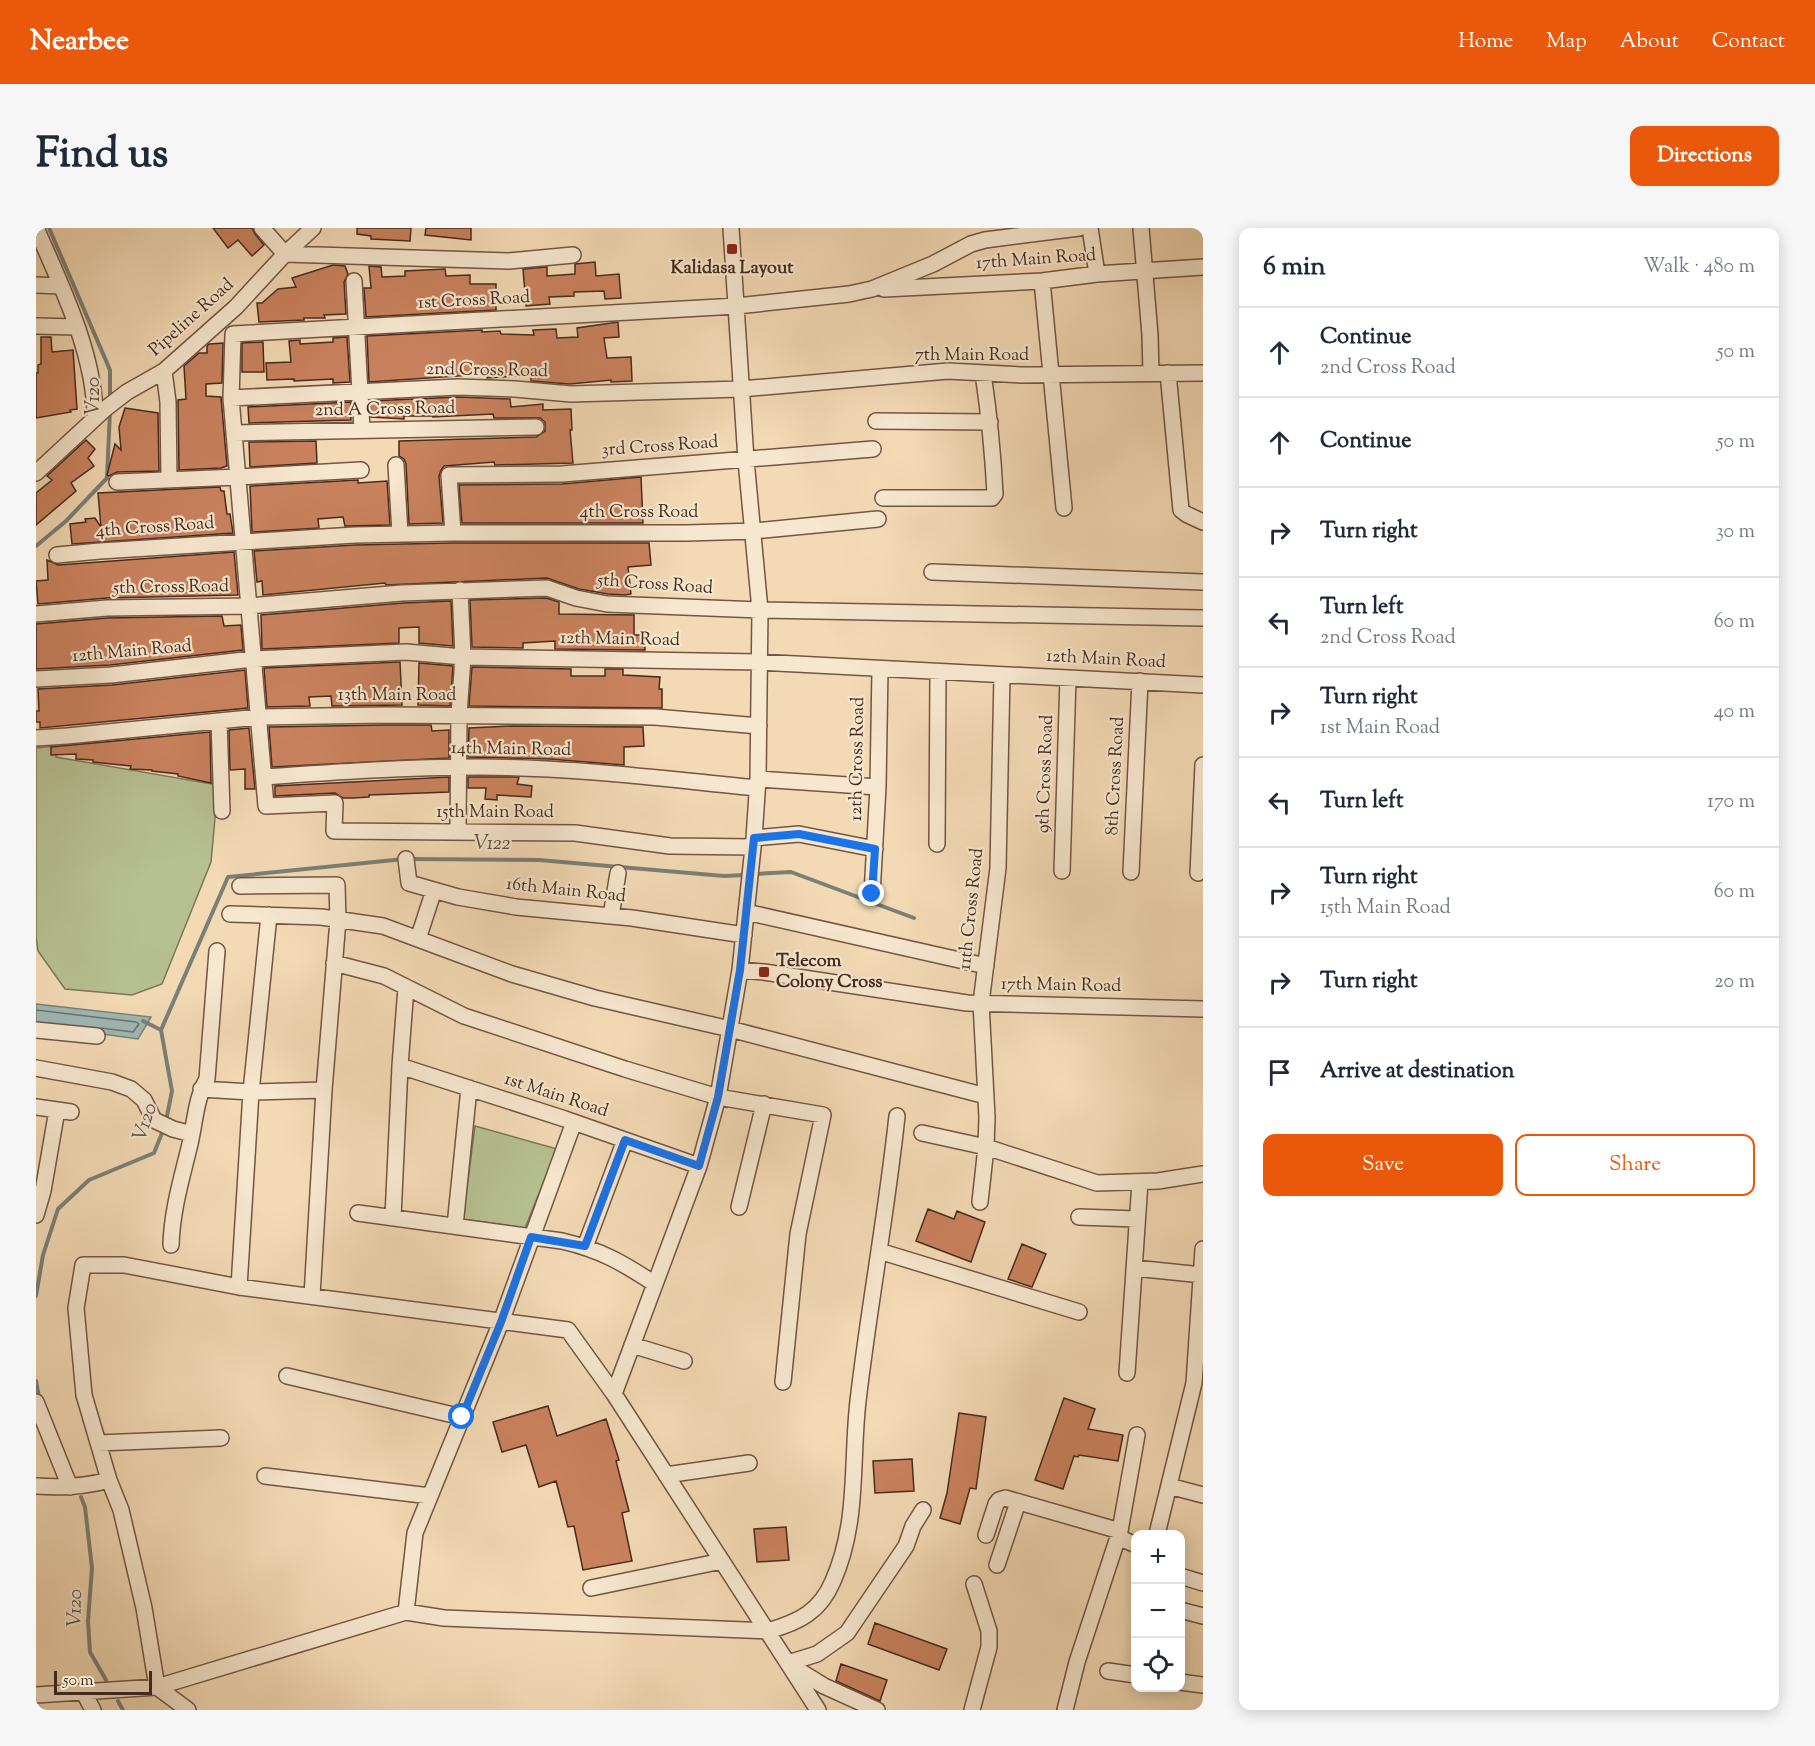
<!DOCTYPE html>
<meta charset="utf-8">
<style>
body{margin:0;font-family:"Sorts Mill Goudy",serif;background:#f6f6f7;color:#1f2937}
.controls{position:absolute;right:18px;bottom:18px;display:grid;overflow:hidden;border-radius:12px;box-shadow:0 3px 15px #0003}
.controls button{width:54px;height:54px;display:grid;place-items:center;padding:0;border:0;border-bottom:2px solid #e0e1e3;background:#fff;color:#1f2937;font:30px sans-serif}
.scale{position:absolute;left:18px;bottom:15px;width:98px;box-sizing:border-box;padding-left:6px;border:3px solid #472a1e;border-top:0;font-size:16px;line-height:21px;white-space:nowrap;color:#472a1e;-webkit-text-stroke:4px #f7e7cf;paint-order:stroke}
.stop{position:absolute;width:18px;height:18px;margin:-14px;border:4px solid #1a73e8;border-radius:50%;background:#fff}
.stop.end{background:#1a73e8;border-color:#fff;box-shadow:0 2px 6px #0008}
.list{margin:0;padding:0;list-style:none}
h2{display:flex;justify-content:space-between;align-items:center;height:78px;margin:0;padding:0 24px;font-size:26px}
h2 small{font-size:20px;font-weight:400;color:#747a83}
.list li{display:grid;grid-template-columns:39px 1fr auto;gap:18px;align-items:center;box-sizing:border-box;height:90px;padding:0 24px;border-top:2px solid #e0e1e3}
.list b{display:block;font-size:22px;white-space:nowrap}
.list p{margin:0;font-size:20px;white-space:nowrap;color:#747a83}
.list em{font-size:20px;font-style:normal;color:#747a83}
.actions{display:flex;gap:12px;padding:18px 24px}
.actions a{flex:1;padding:14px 0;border:2px solid #ea580c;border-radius:12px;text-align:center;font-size:21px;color:#ea580c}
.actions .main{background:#ea580c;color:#fff}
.icon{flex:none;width:33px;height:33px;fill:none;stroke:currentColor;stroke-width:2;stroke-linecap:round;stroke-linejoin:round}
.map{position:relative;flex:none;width:1167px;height:1482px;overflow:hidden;border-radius:12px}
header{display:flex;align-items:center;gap:36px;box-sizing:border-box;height:84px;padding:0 30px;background:#ea580c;color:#fff}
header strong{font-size:28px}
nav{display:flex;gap:33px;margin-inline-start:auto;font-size:21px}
.intro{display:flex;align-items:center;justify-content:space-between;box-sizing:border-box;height:144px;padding:0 36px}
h1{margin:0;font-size:42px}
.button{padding:15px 27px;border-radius:12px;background:#ea580c;color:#fff;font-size:21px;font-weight:700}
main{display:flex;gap:36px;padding:0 36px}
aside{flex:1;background:#fff;border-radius:12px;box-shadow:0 3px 15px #0003}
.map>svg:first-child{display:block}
</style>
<header>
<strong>Nearbee</strong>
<nav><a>Home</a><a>Map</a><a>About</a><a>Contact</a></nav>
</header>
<div class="intro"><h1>Find us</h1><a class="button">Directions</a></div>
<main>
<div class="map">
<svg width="1167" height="1482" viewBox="0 0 1167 1482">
<rect width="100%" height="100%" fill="#f3dab5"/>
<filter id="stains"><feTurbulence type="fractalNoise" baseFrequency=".00333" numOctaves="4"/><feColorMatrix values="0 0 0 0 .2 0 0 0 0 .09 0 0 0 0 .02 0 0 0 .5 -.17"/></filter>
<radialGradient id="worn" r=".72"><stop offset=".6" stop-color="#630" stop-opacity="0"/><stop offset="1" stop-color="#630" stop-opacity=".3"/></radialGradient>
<path fill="#b6c091" stroke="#7e7558" stroke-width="1.5" d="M20 518V529L182 557 175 634 126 756 96 767 29 761 2 723 0 709V520Z
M439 898 521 921 489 1000 427 991Z"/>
<path fill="#9eb9b6" stroke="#7b8079" stroke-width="1.5" d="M0 776 115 789 102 811 0 797Z"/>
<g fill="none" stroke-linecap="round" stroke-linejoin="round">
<path stroke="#72726a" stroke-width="1.5" d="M0 782 100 794 103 796 97 804 65 800"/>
<path stroke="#7b8079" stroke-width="4" d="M13 0 74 142V173
M0 318 30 293 71 250 74 183
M375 631 503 632 688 648 709 647
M719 646 755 644 878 690
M107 793 125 802 136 863 130 893
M125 802 192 649 368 631
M0 1068 7 1027 22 981 53 952 118 925 128 900
M0 1153 3 1169
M45 1269 49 1279 56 1340 52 1393 54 1424 70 1452
M82 1473 87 1482"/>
</g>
<path fill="#ca825e" stroke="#472a1e" stroke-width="1.5" d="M177 0H216L219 6 228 17 216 28 202 12 192 20Z
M321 0H375L374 13 335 11V8L321 6Z
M390 0H435V12L389 7Z
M559 34 560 48 583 46 585 70 569 71 568 63 538 64V68L513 69 514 76 490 78 487 41 511 39V48L539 46V36Z
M297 37 309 38 312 46 308 54 310 86 288 87 289 90H268V92L223 94 221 75H226L242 61 260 59 256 50Z
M333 38 345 39 346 49 369 48V43L409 41 410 48 434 47V56H460V82L330 89 328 60H335Z
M582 94 583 109 568 110 571 130 595 129 596 153 575 154V152L534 156 495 153V147L451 150V146L333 154 331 108 446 102V104L464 103 465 106 498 107 497 102 520 101 521 110 542 109 541 100Z
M5 109H15L16 124 37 122 41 181 34 182 35 184 0 190V145H2V137L5 136Z
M311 109 314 154 297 155V151L258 153V151L231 152 230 135 255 134 253 113 264 112V116L297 114V110Z
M227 114 228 144H206V115Z
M187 115 186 155 170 156V168L185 169 191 238 185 240 143 242 142 172 150 171 148 138 163 125H171V118L173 116Z
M422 169 474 171 475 179 507 176V182L535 181 536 202H534L537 235 459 237 458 234 408 238 405 242 403 248 407 295 373 296 370 236 368 231 363 228V213L500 209 509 203V194L504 190H458L457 186 397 189V188H368V191L335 189 334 173Z
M315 174V192L213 195 212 179Z
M89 180 122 185 123 243 81 244 73 248 71 247 79 216 85 222 83 199Z
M50 212 59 221 52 230 58 238 35 255 40 263 0 297V265L16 252 11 248Z
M280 213 281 235 214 239 213 214Z
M605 249 607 295H426L423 257 526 256Z
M322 252V255L351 253 354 297 309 298 307 289 282 291 283 300 216 304 214 258Z
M184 259 185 263H188L191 286H194L197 305 36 316 34 296 50 294 49 291 59 290 65 299 62 265Z
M417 315H613L615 337 592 339 595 366 589 367 572 366 543 361 511 350 350 357 349 355 227 367 226 353 221 354 218 323 319 317Z
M198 324 202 367 71 370 2 376 0 353 12 352 11 332 22 337Z
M510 370 523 374V386L598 387V407H609V422L519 421V413L487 415V420L436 419 434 372Z
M415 373 417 418 383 415V399L363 400V415L226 421 225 387 367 375Z
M186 388 188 398 205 397 207 422 74 437 0 441V396L71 390Z
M364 434 366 477 296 478 295 468 273 469 274 478 231 479 228 440Z
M383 435 417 438 414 478 382 477Z
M436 439 535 441V448H569V441H587V447L624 449 623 461H626V480L433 478Z
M209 442 212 480 4 500V494H0V483H3L2 461 76 457Z
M350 497H395L396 503 413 502V530L236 539 233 499Z
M476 498 607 499 608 518 588 519V537L513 531 432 529 433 500Z
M213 500 219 561H209V541L194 542 193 502Z
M174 504 175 555 142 548V546L116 543V542L94 541 95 538 57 534V532L40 531V526L15 527V519Z
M413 549V564L333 567V569L317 570H307L299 565 239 568V558Z
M432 549H483L481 556 496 558 495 569 461 567V572L449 571 450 560H432Z
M892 981 918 991 921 983 949 994 935 1034 880 1013Z
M986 1016 1010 1026 996 1059 972 1051Z
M1028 1170 1059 1181 1052 1201 1087 1207 1082 1233 1043 1227 1042 1229 1038 1228 1027 1261 999 1252Z
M512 1178 521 1208 570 1191 583 1232 580 1233 593 1283 586 1285 596 1333 547 1342 538 1298 532 1299 520 1253 503 1259 490 1217 466 1224 457 1194Z
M923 1185 950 1189 940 1261 934 1260 924 1296 904 1290 911 1265Z
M876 1231 878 1263 839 1265 837 1233Z
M750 1299 753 1332 721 1334 718 1301Z
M839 1395 911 1421 903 1442 832 1416Z
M805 1436 851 1452 844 1473 800 1453Z"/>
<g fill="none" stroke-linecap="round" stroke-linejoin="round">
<g stroke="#725644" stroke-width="18">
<path id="minor" d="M0 0C25 57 59 126 59 189
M226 0 249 26 473 33 537 27
M1054 0 1061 46
M1105 0 1114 107 1115 146
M318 53 326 202
M1006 53 1028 280
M0 57 24 58
M848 61 1006 53 1061 46 1167 39
M0 98 40 99
M197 106 195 170 230 578 299 575 298 603 539 605 634 618 717 619
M197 106 701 78 813 66 836 61 897 36 935 16 949 12 1043 0
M128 143 132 174 133 251
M1132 145 1145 282 1150 286 1167 294
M195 170 422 159 479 161 535 166 705 161 912 143 985 147 1167 145
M840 193 954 194
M198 205 500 199
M360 237 364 306
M0 245 69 181 91 164 128 143 200 79 249 26 277 0
M81 254 202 249 325 242
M847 270H956L959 266C957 226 953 186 947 145
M417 305 413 247 526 246 837 221
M21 327 64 323 319 307 417 305H651L718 303 842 291
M896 344 1167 354
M0 386 71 380 213 378 366 365 511 360 540 370 571 376 724 382 1167 390
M0 451 75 447 217 431 370 424 427 429 723 434 1167 457
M183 493 186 583
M0 510 31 508 223 489 350 487 619 489 723 498
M228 549C299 544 371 539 443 539 536 539 629 551 721 560
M722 551 842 559
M422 604 423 487 427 429 424 362
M718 610 763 606 839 621
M901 616 902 444
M370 631 373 655 422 669 480 679 596 690 708 707
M1026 643 1032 450
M1095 644 1104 453
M1162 645 1167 537
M204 658 301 657 302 692 288 862 276 1068
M836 666 842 559 844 441
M710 684 950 738
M194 686 285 689 347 698 476 746 559 770 694 801 950 868
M575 688 582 645
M382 711 398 662
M298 735 348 748 428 788 589 841 682 869 787 887 762 1006 747 1154
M704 742 728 744 931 775 1167 781
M0 802 61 808
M364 838 529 891 663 938
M0 840 76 854 95 861 108 872 118 892 137 901 156 906
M165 861 215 864 288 862
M0 879 35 884
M886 905 950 919 1061 955 1122 953 1167 946
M944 974 950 919 951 889 945 775 962 640 966 447
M703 979 728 876
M322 985 526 1013C565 1022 587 1035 619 1056
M0 987 7 963 21 882
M357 989 364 838 370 759
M1043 989 1101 991
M419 998 433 860
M135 1017C136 983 145 953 153 920 159 897 159 872 171 851L181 723
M549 1019 589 912
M843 1023 1043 1084
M1098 1040 1167 1047
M203 1059 215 864 233 687
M596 1117 648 1133
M1091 1145 1104 954
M251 1148 426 1189
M578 1166 663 938 682 869 704 742 718 610 722 551 724 382 710 232 695 0
M0 1174 34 1259
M62 1215 185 1210
M630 1247 713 1235
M229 1248 394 1268
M0 1258C26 1260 48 1259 73 1252
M1133 1258 1167 1267
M1121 1306 1158 1155 1167 1021
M950 1307 960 1276 963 1272 969 1270 1084 1303
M1082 1309 1100 1317
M961 1337 982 1274
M1144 1348 1167 1355
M555 1360 686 1333
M1144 1382 1167 1388
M370 1384 379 1305 465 1094 538 894
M752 1435 781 1426 811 1405 870 1318 877 1298 887 1282
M757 1439 788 1458 841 1482
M1072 1443 1100 1447
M1144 1454 1167 1457
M48 1465 57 1482
M0 1467 121 1459 370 1384 408 1390 732 1403C763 1394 784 1384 797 1353 823 1294 815 1234 822 1173 833 1078 851 983 861 888
M152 1482 121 1459 108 1380 85 1282 73 1252 48 1167 40 1080 47 1037H88L203 1059 532 1102 578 1166 782 1482
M936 1482 953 1419V1403L938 1356
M1029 1482 1041 1434 1084 1303 1101 1207"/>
</g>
<use href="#minor" stroke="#f7e7cf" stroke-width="15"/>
</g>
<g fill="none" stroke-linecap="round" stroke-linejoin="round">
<path stroke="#1a73e8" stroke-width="8" d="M426 1189 465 1094 495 1009 549 1018 589 912 663 938 682 869 704 742 718 610 763 606 839 621 836 666"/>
</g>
<g fill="#8f2418" stroke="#f7e7cf" stroke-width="2">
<rect x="690" y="15" width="12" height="12" rx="3"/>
<rect x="722" y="738" width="12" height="12" rx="3"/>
</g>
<g text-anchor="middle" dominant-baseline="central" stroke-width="4.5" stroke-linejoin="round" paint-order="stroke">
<g font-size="18" fill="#472a1e" stroke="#f7e7cf">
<text transform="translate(1000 32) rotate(-4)">17th Main Road</text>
<text transform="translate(438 73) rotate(-3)">1st Cross Road</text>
<text transform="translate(156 90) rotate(-42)">Pipeline Road</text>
<text x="936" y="128">7th Main Road</text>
<text transform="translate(451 143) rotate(1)">2nd Cross Road</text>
<text transform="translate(349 182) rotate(-1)">2nd A Cross Road</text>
<text transform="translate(624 219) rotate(-4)">3rd Cross Road</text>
<text x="603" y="285">4th Cross Road</text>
<text transform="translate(119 300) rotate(-4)">4th Cross Road</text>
<text transform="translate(619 357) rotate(4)">5th Cross Road</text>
<text transform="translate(135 360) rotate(-1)">5th Cross Road</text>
<text transform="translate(584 412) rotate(1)">12th Main Road</text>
<text transform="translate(96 424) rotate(-5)">12th Main Road</text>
<text transform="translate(1070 432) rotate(3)">12th Main Road</text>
<text x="361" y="468">13th Main Road</text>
<text transform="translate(475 522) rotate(1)">14th Main Road</text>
<text transform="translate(822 531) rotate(-89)">12th Cross Road</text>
<text transform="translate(1010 546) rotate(-88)">9th Cross Road</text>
<text transform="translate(1080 548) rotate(-87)">8th Cross Road</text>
<text x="459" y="585">15th Main Road</text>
<text transform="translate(530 663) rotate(6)">16th Main Road</text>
<text transform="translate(936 681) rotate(-84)">11th Cross Road</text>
<text transform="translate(1025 758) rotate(1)">17th Main Road</text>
<text transform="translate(520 868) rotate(18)">1st Main Road</text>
</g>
<g font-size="18" font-weight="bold" fill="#472a1e" stroke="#f7e7cf">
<text x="696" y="41">Kalidasa Layout</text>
<text x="740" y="734" text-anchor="start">Telecom<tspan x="740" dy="21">Colony Cross</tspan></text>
</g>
<g font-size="20" font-style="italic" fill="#5d4e44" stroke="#f7e7cf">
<text transform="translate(58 168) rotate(-90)">V120</text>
<text x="456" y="616">V122</text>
<text transform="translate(110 894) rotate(-72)">V120</text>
<text transform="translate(40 1380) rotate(-89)">V120</text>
</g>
</g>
<rect width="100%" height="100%" filter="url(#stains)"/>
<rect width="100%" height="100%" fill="url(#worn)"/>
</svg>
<div class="controls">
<button>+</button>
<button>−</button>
<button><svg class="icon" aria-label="locate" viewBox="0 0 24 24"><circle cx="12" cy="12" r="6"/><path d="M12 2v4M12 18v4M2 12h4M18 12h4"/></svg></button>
</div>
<div class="scale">50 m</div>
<div class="stop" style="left:426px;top:1189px"></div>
<div class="stop end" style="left:836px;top:666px"></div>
</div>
<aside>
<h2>6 min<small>Walk · 480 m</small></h2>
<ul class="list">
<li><svg class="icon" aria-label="ahead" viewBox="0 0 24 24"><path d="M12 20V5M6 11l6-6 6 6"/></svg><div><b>Continue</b><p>2nd Cross Road</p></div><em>50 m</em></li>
<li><svg class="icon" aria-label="ahead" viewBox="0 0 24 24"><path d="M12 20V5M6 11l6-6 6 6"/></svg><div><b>Continue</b></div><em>50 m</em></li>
<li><svg class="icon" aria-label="right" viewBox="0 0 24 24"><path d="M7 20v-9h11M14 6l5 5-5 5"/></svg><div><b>Turn right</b></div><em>30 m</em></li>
<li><svg class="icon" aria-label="left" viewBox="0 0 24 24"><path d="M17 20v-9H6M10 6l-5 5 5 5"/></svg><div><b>Turn left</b><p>2nd Cross Road</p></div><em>60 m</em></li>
<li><svg class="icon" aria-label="right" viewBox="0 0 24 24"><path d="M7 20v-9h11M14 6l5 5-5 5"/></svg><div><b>Turn right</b><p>1st Main Road</p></div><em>40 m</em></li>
<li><svg class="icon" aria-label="left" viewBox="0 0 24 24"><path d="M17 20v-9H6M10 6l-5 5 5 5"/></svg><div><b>Turn left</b></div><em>170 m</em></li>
<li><svg class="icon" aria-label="right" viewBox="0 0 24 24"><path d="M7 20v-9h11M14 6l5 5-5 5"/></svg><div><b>Turn right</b><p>15th Main Road</p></div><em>60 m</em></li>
<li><svg class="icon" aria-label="right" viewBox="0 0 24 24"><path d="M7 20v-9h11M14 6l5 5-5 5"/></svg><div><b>Turn right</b></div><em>20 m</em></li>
<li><svg class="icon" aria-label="arrive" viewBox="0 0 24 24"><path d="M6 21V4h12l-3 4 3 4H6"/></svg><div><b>Arrive at destination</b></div></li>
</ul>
<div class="actions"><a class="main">Save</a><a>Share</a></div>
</aside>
</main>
